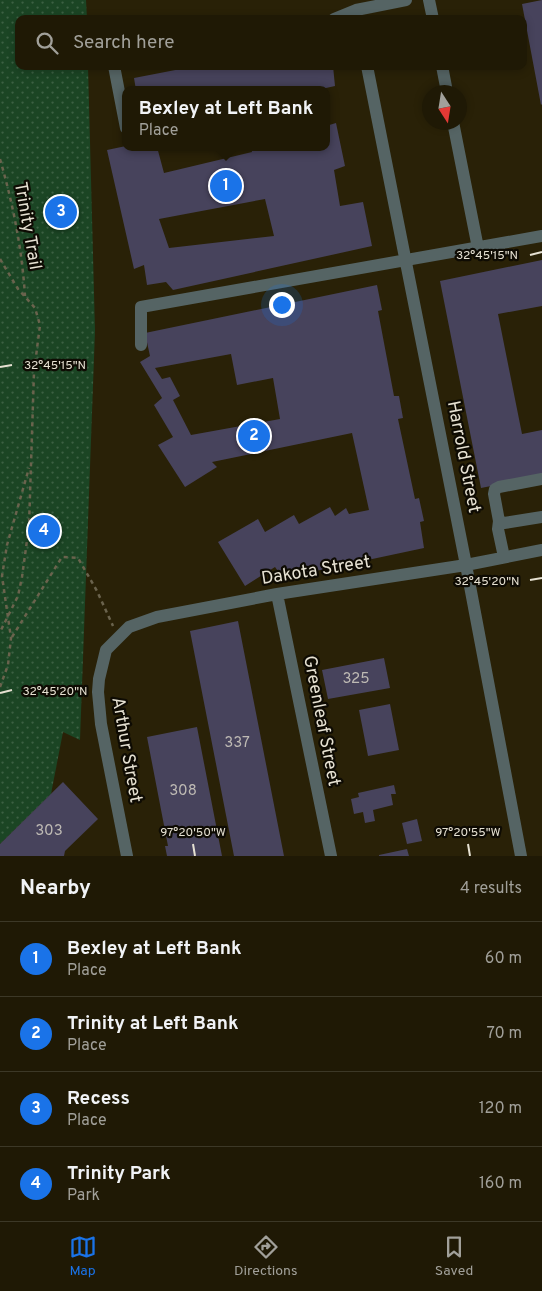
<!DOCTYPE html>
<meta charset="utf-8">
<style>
body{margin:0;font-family:Overpass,sans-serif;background:#27220f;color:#f1f3f6}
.compass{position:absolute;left:422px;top:85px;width:45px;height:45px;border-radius:50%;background:#1f1905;box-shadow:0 2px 8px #0003;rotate:168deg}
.you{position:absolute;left:281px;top:304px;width:18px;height:18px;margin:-12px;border:4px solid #fff;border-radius:50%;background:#1a73e8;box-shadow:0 0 0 8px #1a73e833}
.badge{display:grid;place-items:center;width:32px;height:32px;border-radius:50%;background:#1a73e8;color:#fff;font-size:16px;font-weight:700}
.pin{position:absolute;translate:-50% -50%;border:2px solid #fff;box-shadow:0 1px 5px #0006}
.popup{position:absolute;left:122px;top:86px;width:208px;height:65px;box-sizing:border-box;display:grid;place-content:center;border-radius:10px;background:#1f1905;filter:drop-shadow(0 1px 4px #0005);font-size:16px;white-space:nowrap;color:#a1a09a}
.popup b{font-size:19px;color:#f1f3f6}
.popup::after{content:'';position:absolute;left:50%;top:100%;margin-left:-10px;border:10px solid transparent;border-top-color:#1f1905}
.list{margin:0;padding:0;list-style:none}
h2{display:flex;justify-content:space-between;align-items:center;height:65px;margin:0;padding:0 20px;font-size:21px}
h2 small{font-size:16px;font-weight:400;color:#a1a09a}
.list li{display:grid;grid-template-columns:32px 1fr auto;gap:15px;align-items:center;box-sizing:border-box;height:75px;padding:0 20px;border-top:1px solid #3c3827}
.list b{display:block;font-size:19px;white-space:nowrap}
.list p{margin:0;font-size:16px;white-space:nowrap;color:#a1a09a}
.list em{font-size:16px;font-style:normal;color:#a1a09a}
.icon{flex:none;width:28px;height:28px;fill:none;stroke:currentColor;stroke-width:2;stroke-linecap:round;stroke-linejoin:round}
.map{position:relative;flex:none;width:542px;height:856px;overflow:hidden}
.search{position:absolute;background:#1f1905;box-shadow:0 2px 8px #0003;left:15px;right:15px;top:15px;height:55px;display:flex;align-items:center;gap:12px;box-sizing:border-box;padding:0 18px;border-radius:10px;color:#a1a09a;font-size:19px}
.sheet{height:365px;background:#1f1905}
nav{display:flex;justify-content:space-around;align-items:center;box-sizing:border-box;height:70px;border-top:1px solid #3c3827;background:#1f1905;font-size:14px;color:#a1a09a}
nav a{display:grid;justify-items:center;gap:2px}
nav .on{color:#1a73e8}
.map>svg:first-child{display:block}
</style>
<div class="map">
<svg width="542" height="856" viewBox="0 0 542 856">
<defs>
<pattern id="grass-dots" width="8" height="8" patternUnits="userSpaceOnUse" patternTransform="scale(1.25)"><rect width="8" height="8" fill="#1b4524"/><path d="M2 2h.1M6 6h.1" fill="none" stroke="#3c6043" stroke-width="1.8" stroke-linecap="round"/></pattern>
</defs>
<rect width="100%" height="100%" fill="#292107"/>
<path fill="url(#grass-dots)" d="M0 0H86L87 19H19V66H88L95 331 80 740 63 732 51 794 0 844Z"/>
<path fill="#47435c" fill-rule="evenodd" d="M542 0V104L541 105 522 4Z
M196 66H333L335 86 317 90H136L134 78Z
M336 123 345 166 334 170 340 206 363 202 372 246 173 290 166 282 147 285 144 265 134 269 107 150 126 146 157 147 164 173 252 152 251 147H326V126ZM265 199 274 236 169 248 159 219Z
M542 260V306L498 314 522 434 542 430V476L481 488 440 281Z
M377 285 382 310 378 311 394 396H399L403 418 398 419 415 499 419 498 424 521 420 522 424 548 283 578 275 567 245 586 218 542 258 519 265 532 294 515 299 524 330 507 335 516 346 508 349 514 369 510 352 433 212 462 217 467 185 487 158 445 173 437 154 405 162 398 140 362 150 356 145 333ZM231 354 237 385 273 378 280 419 191 435 173 400 180 396 170 377 162 379 155 368Z
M238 621 284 856H234L190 631Z
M384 658 390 688 328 699 322 670Z
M390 704 399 750 368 756 359 710Z
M197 727 222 856H167L165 846H168L147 737Z
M63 782 98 819 65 851 64 856H0V844Z
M394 785 396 794H391L393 805 373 810 375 821 365 823 363 812 354 814 351 799 359 797 358 793Z
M417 819 422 841 407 844 402 823Z
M407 849 409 856H379V855Z"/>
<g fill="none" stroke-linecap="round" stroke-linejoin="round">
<path stroke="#6a634d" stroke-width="2.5" stroke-dasharray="4 4" stroke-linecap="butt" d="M0 159C13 204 22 249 25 296
M0 259 18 289 35 308 40 325 34 372 29 526 22 577 18 596 0 632
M12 637 62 557 78 558 97 591 113 626
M0 687 8 665 11 638 2 576 7 545 29 468"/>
<path stroke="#556464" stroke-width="12" d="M429 0 433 19
M334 19 356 10 406 0
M114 66 126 128
M367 66 466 565 521 856
M442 66 447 92
M453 122 478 248
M141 345V307L542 236
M542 479 499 487 495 489 494 494 499 521 504 523 542 517
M499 521 498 529 504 557
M277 594 331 856
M127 856 101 724 98 692 99 679 106 650 129 627 157 617 277 594 466 565 542 550"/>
</g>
<path fill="none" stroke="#e6e1d2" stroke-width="2" d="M530 255 542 252M0 367 12 365M530 580 542 578M0 693 12 690M193 844 195 856M468 844 470 856"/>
<g text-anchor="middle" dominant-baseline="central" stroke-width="4.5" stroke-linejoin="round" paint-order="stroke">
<g font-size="15" fill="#bebab4">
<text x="356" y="679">325</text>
<text x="237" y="743">337</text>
<text x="183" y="791">308</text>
<text x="49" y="831">303</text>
</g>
<g font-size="18" fill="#e6e1d2" stroke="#0e0b03">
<text transform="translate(27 226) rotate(80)">Trinity Trail</text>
<text transform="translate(463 457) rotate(79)">Harrold Street</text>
<text transform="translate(316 571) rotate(-9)">Dakota Street</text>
<text transform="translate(321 721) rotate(79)">Greenleaf Street</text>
<text transform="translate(126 750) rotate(80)">Arthur Street</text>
</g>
</g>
<g font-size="12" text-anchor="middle" fill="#e6e1d2" stroke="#0e0b03" stroke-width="4.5" stroke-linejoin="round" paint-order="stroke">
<text x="487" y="259">32°45'15"N</text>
<text x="55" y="369">32°45'15"N</text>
<text x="487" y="585">32°45'20"N</text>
<text x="55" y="695">32°45'20"N</text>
<text x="193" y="836">97°20'50"W</text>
<text x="468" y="836">97°20'55"W</text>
</g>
</svg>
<svg class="compass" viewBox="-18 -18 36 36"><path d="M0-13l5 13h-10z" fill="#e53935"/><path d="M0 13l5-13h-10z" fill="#a1a09a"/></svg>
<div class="you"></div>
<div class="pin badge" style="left:226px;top:186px">1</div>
<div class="popup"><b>Bexley at Left Bank</b>Place</div>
<div class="pin badge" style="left:254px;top:436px">2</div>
<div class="pin badge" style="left:61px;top:212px">3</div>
<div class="pin badge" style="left:44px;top:531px">4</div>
<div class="search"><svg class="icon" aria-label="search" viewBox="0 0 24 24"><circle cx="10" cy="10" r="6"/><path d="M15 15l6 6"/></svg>Search here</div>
</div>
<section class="sheet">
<h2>Nearby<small>4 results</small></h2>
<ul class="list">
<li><span class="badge">1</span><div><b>Bexley at Left Bank</b><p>Place</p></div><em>60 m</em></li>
<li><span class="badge">2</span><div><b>Trinity at Left Bank</b><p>Place</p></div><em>70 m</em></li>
<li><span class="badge">3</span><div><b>Recess</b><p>Place</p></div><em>120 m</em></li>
<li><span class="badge">4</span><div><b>Trinity Park</b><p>Park</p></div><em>160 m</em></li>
</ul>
</section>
<nav>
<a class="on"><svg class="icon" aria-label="map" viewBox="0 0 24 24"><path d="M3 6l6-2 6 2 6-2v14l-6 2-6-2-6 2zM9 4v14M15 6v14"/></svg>Map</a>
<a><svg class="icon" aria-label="directions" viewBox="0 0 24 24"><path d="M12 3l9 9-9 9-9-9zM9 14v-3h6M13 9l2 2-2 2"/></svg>Directions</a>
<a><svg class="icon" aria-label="saved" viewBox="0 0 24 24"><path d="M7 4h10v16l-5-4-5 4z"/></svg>Saved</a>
</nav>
